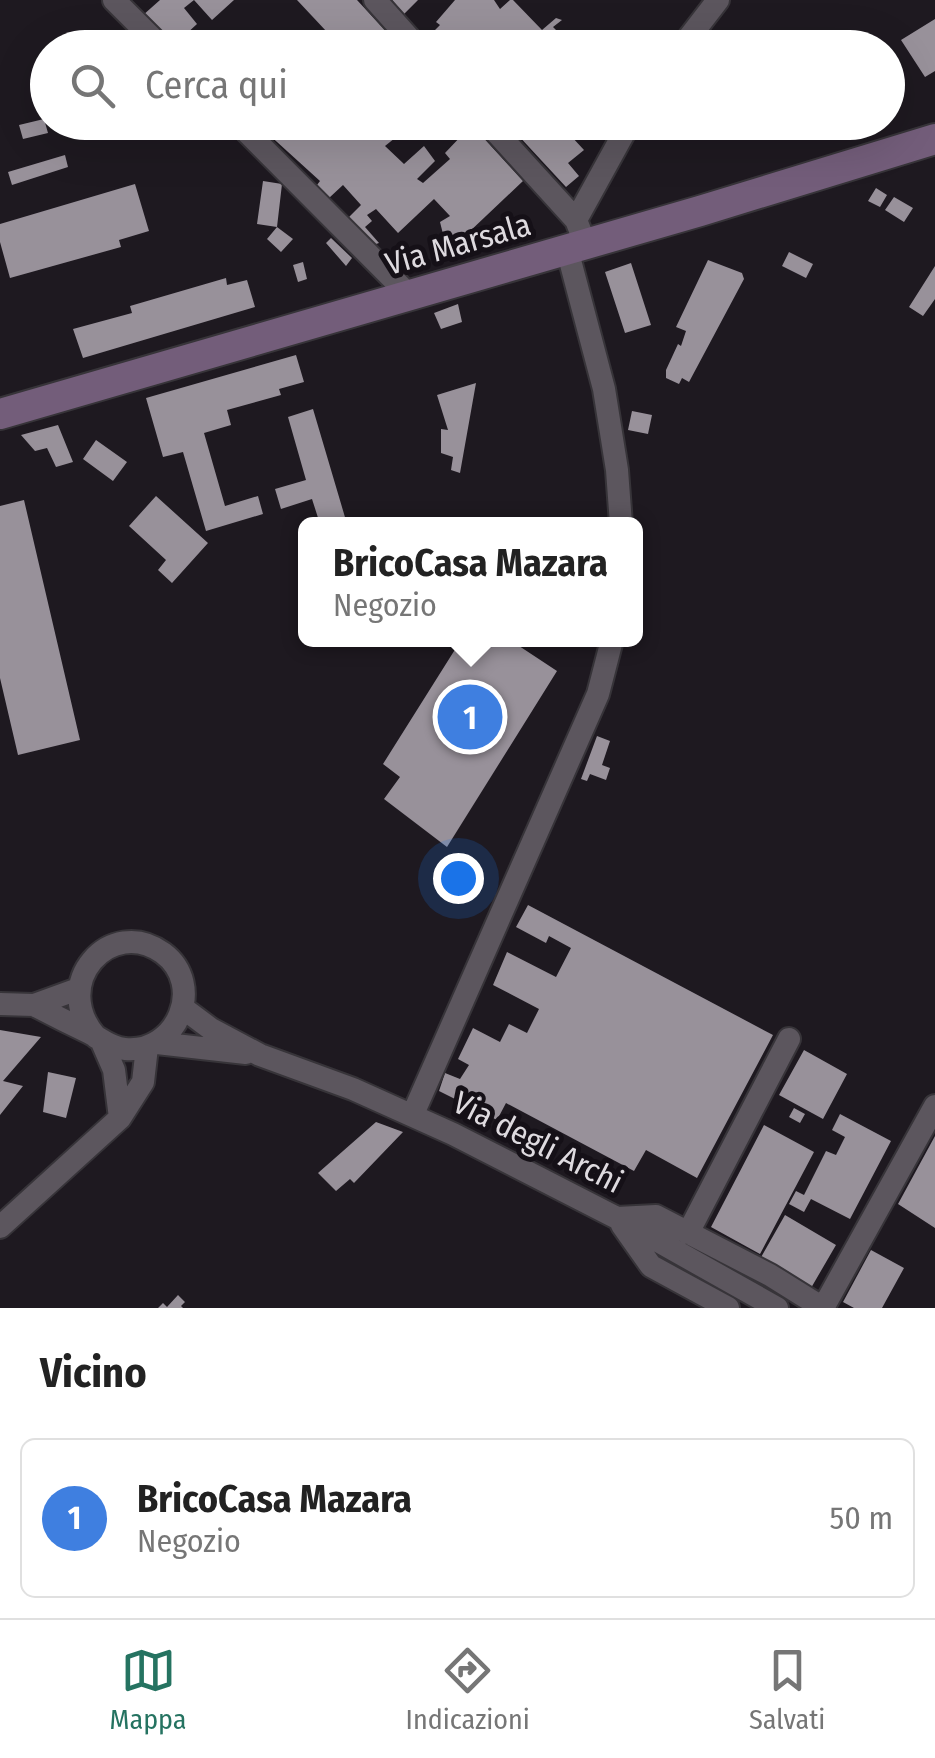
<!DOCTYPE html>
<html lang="it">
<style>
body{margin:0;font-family:"Fira Sans Condensed",sans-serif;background:#f2f2f2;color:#222}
.you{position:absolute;left:458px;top:878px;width:35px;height:35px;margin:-25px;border:8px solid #fff;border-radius:50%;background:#1a73e8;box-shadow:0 0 0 15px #1a73e833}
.badge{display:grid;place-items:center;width:65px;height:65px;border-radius:50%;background:#257361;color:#fff;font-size:32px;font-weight:700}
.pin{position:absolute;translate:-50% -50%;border:5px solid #fff;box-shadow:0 2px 10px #0006}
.popup{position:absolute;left:298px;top:517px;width:345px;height:130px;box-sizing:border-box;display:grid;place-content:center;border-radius:15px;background:#fff;filter:drop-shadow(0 2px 8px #0005);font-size:32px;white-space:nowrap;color:#767676}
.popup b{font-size:38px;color:#222}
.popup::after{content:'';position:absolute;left:50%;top:100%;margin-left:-20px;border:20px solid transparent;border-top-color:#fff}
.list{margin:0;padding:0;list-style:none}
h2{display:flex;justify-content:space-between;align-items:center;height:130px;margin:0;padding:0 40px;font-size:42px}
h2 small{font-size:32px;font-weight:400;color:#767676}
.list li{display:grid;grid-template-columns:65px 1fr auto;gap:30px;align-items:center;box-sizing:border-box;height:160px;margin:0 20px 20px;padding:0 20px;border:2px solid #e0e0e0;border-radius:15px}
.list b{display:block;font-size:38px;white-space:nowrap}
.list p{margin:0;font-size:32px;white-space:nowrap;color:#767676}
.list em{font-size:32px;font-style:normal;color:#767676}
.icon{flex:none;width:55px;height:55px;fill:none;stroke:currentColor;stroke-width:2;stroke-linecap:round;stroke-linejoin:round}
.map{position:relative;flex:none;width:935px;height:1308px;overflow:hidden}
.search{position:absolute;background:#fff;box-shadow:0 10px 40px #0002;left:30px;right:30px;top:30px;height:110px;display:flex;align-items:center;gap:25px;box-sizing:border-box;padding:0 35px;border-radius:55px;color:#767676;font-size:38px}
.sheet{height:310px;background:#fff}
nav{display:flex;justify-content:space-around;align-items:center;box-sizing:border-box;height:140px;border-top:2px solid #e0e0e0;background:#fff;font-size:28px;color:#767676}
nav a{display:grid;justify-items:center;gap:5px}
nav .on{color:#257361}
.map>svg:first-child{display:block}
</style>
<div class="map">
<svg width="935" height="1308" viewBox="0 0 935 1308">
<rect width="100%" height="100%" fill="#1e1920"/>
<path fill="#98919a" d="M160 0H194L184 8 197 24 172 47 142 16Z
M194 0H234L212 20Z
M297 0H357L395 41 389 48H328L320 39 327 32Z
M392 0H418L404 14Z
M455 0H494L500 9 510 0H513L542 30 556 18 562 20 553 27 574 48H537L534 44 531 48H496L482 33 466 48H439L428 37 440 25 436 22Z
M935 19V71L925 77 901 40Z
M44 119 48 133 23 139 19 125Z
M255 122H278L293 136 303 125 309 130 316 122H380L395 138 385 146 404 164 424 146 435 161 417 179 423 183 450 159 445 153 464 133 455 122H469L523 181 467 234 480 250 446 260 443 250 450 247 443 234 440 222 450 216 434 199 398 233 376 209 367 215 372 221 365 227 379 243 373 245 347 219 361 205 343 185 329 198 317 185 320 181Z
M528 122H558L584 150 568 163 579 176 566 187 516 133Z
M65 155 68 167 12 185 8 172Z
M263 181 282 184 277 227 257 224Z
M135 184 149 231 119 240 121 247 10 278 0 242V224Z
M876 188 887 195 880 207 868 201Z
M894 197 913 208 904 222 885 210Z
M277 227 293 239 281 252 267 239Z
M331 238 352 258 346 266 326 243Z
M789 252 813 264 806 278 782 266Z
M708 260 742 273 744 279 689 382 682 378 679 384 666 378V370L678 344 681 346 686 331 676 327Z
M303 262 307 279 298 282 293 265Z
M631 263 651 325 625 333 605 272Z
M935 266V299L923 316 909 307Z
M226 278 227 285 247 280 255 307 83 358 73 329 132 313 130 306Z
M458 304 462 322 441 329 434 313Z
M296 355 304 382 279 389 281 395 227 410 231 425 204 433 225 506 258 496 263 514 206 531 183 452 163 457 146 398Z
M476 383 460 473 451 470 453 457 441 453V429L448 430 437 395Z
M313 409 347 524H320L312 499 281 509 275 489 306 480 288 417Z
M632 411 652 415 648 434 628 430Z
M58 425 73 462 56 467 47 448 35 451 21 435Z
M96 440 127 462 113 481 83 459Z
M156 496 208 543 172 583 158 570 166 560 129 526Z
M24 500 80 740 18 755 0 678V506Z
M461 640H510L557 671 447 847 384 799 400 777 383 764Z
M597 736 610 741 602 765 610 768 606 780 590 774 587 781 581 779Z
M528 905 773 1035 697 1178 646 1150 634 1171 506 1103 497 1120 439 1091 445 1073 460 1079 469 1065 458 1059 473 1028 500 1042 509 1024 527 1033 539 1009 493 985 507 952 556 977 571 948 549 936 546 943 516 927Z
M0 1030 41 1037 3 1081 23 1086 0 1115Z
M804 1050 847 1074 823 1119 779 1095Z
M48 1072 76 1078 66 1118 43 1112Z
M794 1108 805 1114 800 1123 789 1117Z
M840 1114 891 1141 850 1219 811 1199 804 1212 789 1204 796 1191 804 1195 826 1151 836 1155 845 1137 832 1130Z
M376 1122 403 1132 354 1183 350 1179 336 1191 318 1173Z
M764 1125 814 1152 760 1254 711 1227Z
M935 1136V1228L898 1204Z
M785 1215 836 1245 811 1288 760 1259Z
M871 1250 904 1268 882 1308H854L843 1302Z
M178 1295 185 1302 181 1306 183 1308H158L163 1303 167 1307Z"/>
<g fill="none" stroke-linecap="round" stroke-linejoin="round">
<g stroke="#373439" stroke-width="26">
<path id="minor" d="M114 0 162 48
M375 0 418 48
M681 48 718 0
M237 122 409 295
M487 122 576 220 585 243
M576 220 630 122
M567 249 604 389 617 470 621 524
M0 1004 34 1005 78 989
M34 1005C53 1015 71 1024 90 1033 101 1039 111 1048 125 1049 177 1054 206 985 163 953 111 915 49 983 96 1037
M183 1008 211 1029 260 1055 353 1089 453 1134 617 1218 777 1308
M101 1040 114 1070 120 1118
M157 1043 246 1053
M413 1114 598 694 612 640
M617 1218 656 1216 770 1275 823 1308
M622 1225 651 1266 728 1308
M0 1227 120 1118 143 1082 147 1047
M688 1233 789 1039
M823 1308 935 1106"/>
</g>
<g stroke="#373439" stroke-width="34">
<path id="secondary" d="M0 414 700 211 935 139"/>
</g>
<use href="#minor" stroke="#5c565e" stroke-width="22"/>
<use href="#secondary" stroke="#735d7a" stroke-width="30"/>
</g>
<g text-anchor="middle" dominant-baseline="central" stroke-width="10" stroke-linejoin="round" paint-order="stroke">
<g font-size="32" fill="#dedadf" stroke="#151017">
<text transform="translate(458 244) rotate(-16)">Via Marsala</text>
<text transform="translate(538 1142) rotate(27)">Via degli Archi</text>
</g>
</g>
</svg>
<div class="you"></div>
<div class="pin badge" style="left:470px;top:717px;background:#3f7fe0">1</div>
<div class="popup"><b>BricoCasa Mazara</b>Negozio</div>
<div class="search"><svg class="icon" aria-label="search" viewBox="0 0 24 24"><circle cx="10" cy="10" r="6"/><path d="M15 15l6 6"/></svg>Cerca qui</div>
</div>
<section class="sheet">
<h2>Vicino<small></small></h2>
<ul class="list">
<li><span class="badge" style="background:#3f7fe0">1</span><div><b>BricoCasa Mazara</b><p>Negozio</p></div><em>50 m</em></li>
</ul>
</section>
<nav>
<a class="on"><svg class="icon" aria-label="map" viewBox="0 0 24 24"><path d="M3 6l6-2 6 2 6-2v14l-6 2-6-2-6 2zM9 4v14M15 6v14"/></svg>Mappa</a>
<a><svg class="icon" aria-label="directions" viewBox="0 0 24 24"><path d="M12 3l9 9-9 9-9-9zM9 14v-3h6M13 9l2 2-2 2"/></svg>Indicazioni</a>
<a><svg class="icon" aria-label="saved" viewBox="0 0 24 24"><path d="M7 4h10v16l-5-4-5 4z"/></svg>Salvati</a>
</nav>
